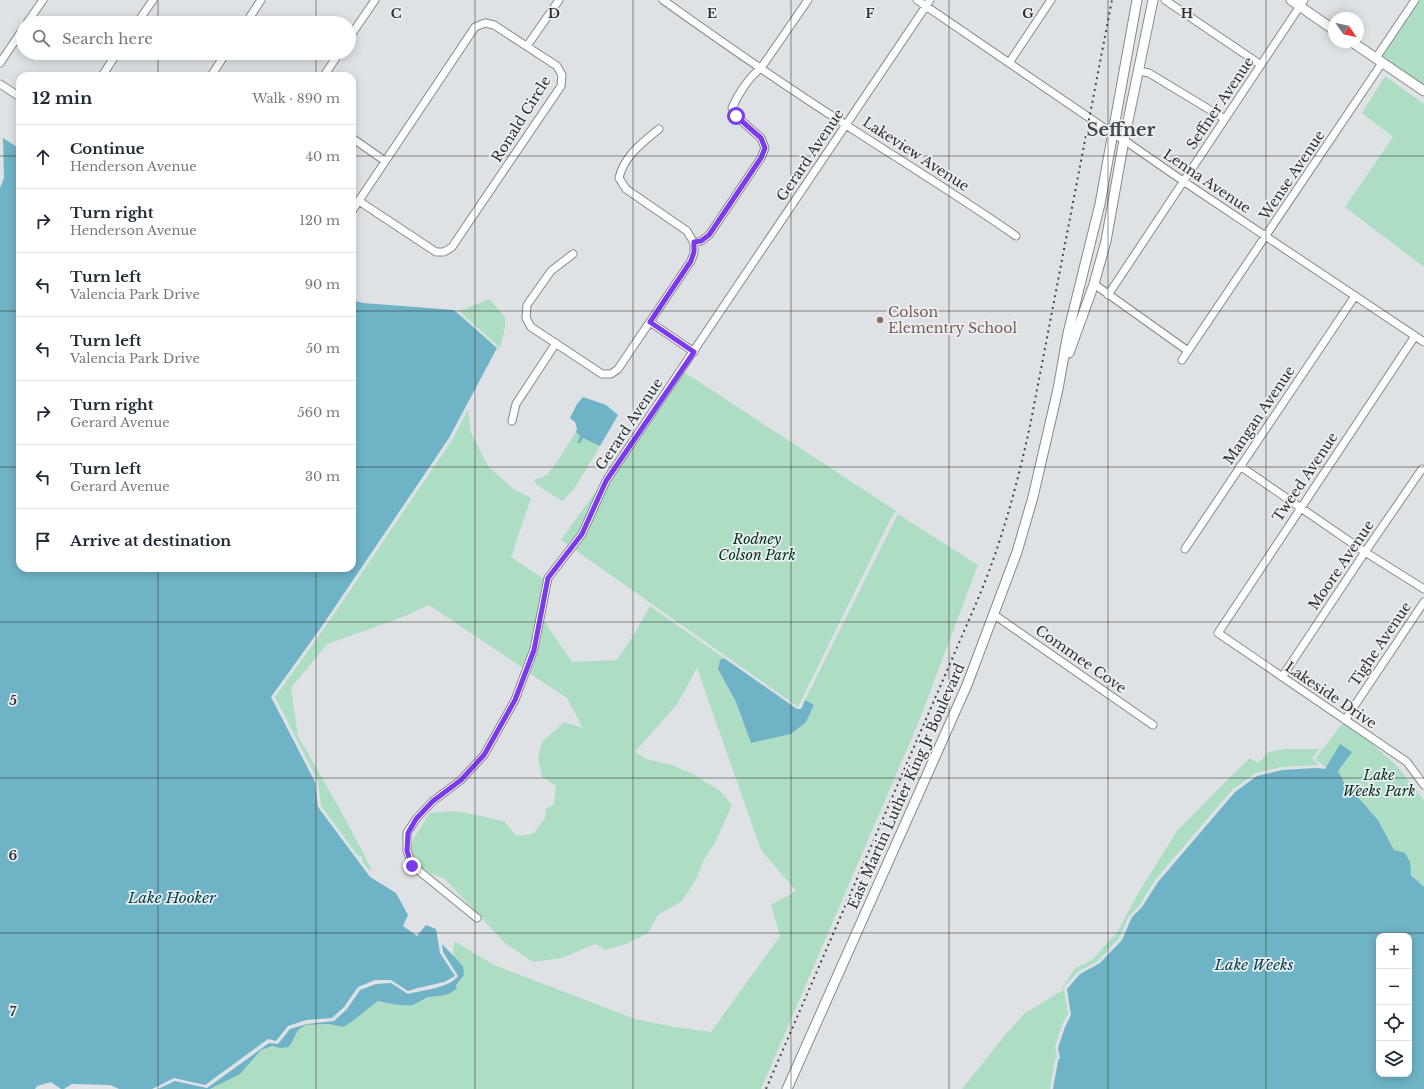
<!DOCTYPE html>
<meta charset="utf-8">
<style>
body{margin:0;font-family:"Libre Baskerville",serif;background:#f2f2f3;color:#1f2937}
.controls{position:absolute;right:12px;bottom:12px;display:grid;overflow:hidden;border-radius:8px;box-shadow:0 2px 10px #0003}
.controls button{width:36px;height:36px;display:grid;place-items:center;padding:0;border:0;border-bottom:1px solid #e0e1e3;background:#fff;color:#1f2937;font:20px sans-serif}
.compass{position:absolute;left:1328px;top:12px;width:36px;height:36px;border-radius:50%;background:#fff;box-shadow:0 2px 10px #0003;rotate:124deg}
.stop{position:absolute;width:12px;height:12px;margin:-9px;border:3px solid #7c3aed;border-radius:50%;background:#fff}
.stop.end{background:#7c3aed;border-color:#fff;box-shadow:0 1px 4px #0008}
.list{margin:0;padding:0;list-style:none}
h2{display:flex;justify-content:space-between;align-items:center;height:52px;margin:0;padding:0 16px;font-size:17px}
h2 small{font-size:13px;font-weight:400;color:#747a83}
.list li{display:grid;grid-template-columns:26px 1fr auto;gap:12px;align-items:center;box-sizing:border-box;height:64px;padding:0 16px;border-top:1px solid #e0e1e3}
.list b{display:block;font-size:15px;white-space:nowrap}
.list p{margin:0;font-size:13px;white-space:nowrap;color:#747a83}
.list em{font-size:13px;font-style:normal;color:#747a83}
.icon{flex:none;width:22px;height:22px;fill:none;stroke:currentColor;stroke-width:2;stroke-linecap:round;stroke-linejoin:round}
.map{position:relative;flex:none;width:1424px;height:1089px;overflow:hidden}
.search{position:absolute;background:#fff;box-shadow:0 2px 10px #0003;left:16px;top:16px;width:340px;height:44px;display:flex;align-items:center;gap:10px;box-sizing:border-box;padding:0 14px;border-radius:22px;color:#747a83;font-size:15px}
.panel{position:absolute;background:#fff;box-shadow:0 2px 10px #0003;left:16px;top:72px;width:340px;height:500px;border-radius:12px}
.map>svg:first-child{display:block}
</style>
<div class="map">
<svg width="1424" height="1089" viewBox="0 0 1424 1089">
<rect width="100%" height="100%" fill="#dfe2e5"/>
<path fill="#addec3" d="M1420 0H1424V86L1381 57Z
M1385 76 1424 104V267L1345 207 1393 137 1362 113Z
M489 299 505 317V328L500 348 459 311Z
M678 368 896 511 890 520 798 707 561 540 626 449Z
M468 409 471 432 488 466 512 488 531 498 511 557 544 579 530 648 523 668 429 605 403 617 327 644 291 688 298 736 341 811 372 870H369L362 861V856H358L321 806 318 781 275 697 323 630 452 440Z
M576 432 580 436 577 443 583 438 600 446 574 489 562 501 536 484 534 480 547 475 557 462Z
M898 514 978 565 917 726 761 1089H210L252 1059 261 1050 272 1046 280 1048 291 1044 298 1030 306 1025 329 1024 343 1027 350 1023 378 1001 405 1006 414 1005 456 985 463 966 453 956 454 941 494 965 635 1019 675 1027 711 1032 780 936 771 905 796 891 761 850 697 668 677 704 635 752 646 759 672 765 693 774 720 791 732 805 715 843 703 861 697 878 682 901 658 915 648 933 626 944 605 950 595 944 562 958 533 962 506 944 444 878 431 874 416 865 411 851V845L415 836 430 813 453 811 482 816 505 822 516 836 533 834 545 818 546 809 554 804 556 786 542 777 538 758 542 742 564 722 583 728 567 698 529 673 538 651 544 621 572 662 617 660 633 636 650 606 724 658 720 660 718 669 736 702 751 743 791 734 806 722 814 705 805 700Z
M1345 720 1397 766 1424 800V897L1414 877 1394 850 1378 820 1344 781 1315 759Z
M1284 749H1319L1312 758 1319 765 1281 767 1256 773 1232 790 1155 880 1140 905 1129 916 1119 938 1098 961 1079 971 1065 986 1064 989 1068 1014 1062 1025 1055 1047 1057 1057 1055 1060 1050 1089H962L1006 1034 1025 1013 1063 990V987L1074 969 1092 960 1118 931 1137 895 1177 831 1229 778 1250 758 1258 763 1269 752Z"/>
<path fill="#6fb3c7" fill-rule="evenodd" d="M3 138 20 149V568H352V300L363 303 454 310 497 348 449 438 320 629 271 697 315 782 318 807 370 877 396 893 408 915 403 926 417 936 426 925 436 929 440 953 455 976 444 982 418 988 408 991 391 980H375L358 987 344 1007 332 1018 306 1020 288 1026 276 1041 268 1039 205 1085 174 1078 152 1089H119L110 1085 72 1084 64 1089H61L51 1082 37 1086 35 1089H0V188L4 178Z
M583 397 606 405 618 415 600 446 583 438 580 443H577L580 436 576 432 577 429 575 422 570 418 577 404Z
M724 658 797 709H801L805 700 814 705 806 722 791 734 751 743 736 702 718 669 720 660Z
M1340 744 1352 752 1338 771 1346 786 1356 795 1378 820 1394 850 1405 853 1410 862 1411 875 1424 887V1089H1053L1058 1061 1060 1058 1058 1048 1065 1027 1071 1015 1067 989 1080 974 1100 963 1122 940 1132 917 1142 907 1158 882 1235 792 1257 776 1282 770 1316 768 1325 769ZM1379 936H1409V1074H1379Z
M442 944 463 966 464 975 456 985 457 988C447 997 442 995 430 997 424 998 419 1003 413 1005 402 1007 389 1003 378 1001L350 1023 343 1027 329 1024 306 1025 298 1030 291 1044 288 1047 280 1048 272 1046 261 1050 240 1074 210 1089H158L175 1081 207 1088 269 1043 278 1044 290 1029 307 1024 334 1021 347 1009 360 990 376 984 391 983 408 994C422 990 450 988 458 976L443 952Z"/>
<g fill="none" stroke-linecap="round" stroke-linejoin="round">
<g stroke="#86898c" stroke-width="9">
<path id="street" d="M663 0C723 43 784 85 846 125 903 162 960 197 1016 236
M917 0 1113 134 1124 140 1183 181 1424 342
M1165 0 1261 65
M27 23 43 0
M137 23 153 0
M246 23 261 0
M349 38 375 0
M527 46 559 0
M1376 58 1415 0
M0 63 23 29
M1009 63 1051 0
M1139 71 1149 73 1225 119
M102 76 117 53
M211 76 226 53
M324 76 339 53
M0 84 20 97
M352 138 385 161
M352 211 475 27 485 23 494 25 557 66 562 75 561 86 452 247 444 252H436L359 201
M694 243 701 241 709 235 761 158 765 148 761 138 736 116 732 108C738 94 749 77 761 68L808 0
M573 254 551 271 527 305 526 318 531 327 602 374H611L618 369 691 261 694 253V243L687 231 626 189 619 178C624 156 642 143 659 129
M1094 284 1188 351
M1108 295 1304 0
M650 322 694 352
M1415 336 1218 633 1407 762 1424 785
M1182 360 1382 63
M512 421 516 404 556 343
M1240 466 1365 552 1424 589
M1185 549 1355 296
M993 614 1153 725
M1282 677 1365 552 1422 469
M1345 720 1424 602
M477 918 413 866 407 851V833L416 819 433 801 461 780 484 755 515 700 534 649 548 578 582 534 606 481 930 0"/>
</g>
<g stroke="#86898c" stroke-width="11">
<path id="secondary" d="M1291 0 1334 30
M1352 42 1424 91
M1069 353 1094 284 1106 241 1124 140 1153 0
M787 1089 967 685 1017 552 1033 497 1058 389 1068 333 1100 204 1137 0"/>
</g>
<use href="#street" stroke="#fff" stroke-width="7"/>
<use href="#secondary" stroke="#fff" stroke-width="9"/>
<path stroke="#454647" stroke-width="2" stroke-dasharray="2 4" stroke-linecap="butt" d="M766 1089 962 636C971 615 980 595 988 574 1006 526 1019 476 1030 426L1112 0"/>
</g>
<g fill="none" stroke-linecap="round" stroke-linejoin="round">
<path stroke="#7c3aed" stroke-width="5" d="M412 866 407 851 408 833 416 819 433 801 461 780 484 755 515 700 534 650 548 578 582 534 606 481 694 352 650 322 691 261 694 252V242L701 241 709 235 761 158 765 148 761 138 736 116"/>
</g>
<path fill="none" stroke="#2f3031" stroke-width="1" stroke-opacity="0.55" d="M158 0V23M316 0V23M475 0V1089M633 0V1089M791 0V1089M949 0V1089M1108 0V1089M1266 0V1089M158 53V76M316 53V76M0 156H20M352 156H1424M0 311H20M352 311H1424M0 467H20M352 467H1424M158 568V1089M316 568V1089M0 622H1424M0 778H1424M0 933H1424"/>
<circle fill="#8d6e63" stroke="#eceff2" stroke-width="1.5" cx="880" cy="320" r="4"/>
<g text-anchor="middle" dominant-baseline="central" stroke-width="3.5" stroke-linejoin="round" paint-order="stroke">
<g font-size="14" fill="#2f3031" stroke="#eceff2">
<text transform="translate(1220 103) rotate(-56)">Seffner Avenue</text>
<text transform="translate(521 119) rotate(-58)">Ronald Circle</text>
<text transform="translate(916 154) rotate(33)">Lakeview Avenue</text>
<text transform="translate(810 155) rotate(-56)">Gerard Avenue</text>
<text transform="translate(1292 175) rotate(-56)">Wense Avenue</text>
<text transform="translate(1207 181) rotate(34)">Lenna Avenue</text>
<text transform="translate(1259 415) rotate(-56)">Mangan Avenue</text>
<text transform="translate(629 424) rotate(-56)">Gerard Avenue</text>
<text transform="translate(1305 477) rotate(-56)">Tweed Avenue</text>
<text transform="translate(1341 565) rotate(-56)">Moore Avenue</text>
<text transform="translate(1380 644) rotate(-56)">Tighe Avenue</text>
<text transform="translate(1081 659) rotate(35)">Commee Cove</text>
<text transform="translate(1331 695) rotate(34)">Lakeside Drive</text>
<text transform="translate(906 786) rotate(-66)">East Martin Luther King Jr Boulevard</text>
</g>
<g font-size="14" fill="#785e54" stroke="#eceff2" text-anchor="start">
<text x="888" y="312">Colson<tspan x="888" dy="16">Elementry School</tspan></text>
</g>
<g font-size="14" font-style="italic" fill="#00331f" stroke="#eceff2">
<text x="757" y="539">Rodney<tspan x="757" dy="16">Colson Park</tspan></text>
<text x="1379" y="775">Lake<tspan x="1379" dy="16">Weeks Park</tspan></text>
</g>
<g font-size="15" font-style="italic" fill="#044452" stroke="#eceff2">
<text x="172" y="897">Lake Hooker</text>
<text x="1254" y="964">Lake Weeks</text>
</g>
<g font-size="18" font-weight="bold" fill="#45484a" stroke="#eceff2">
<text x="1121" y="130">Seffner</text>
</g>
</g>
<g font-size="13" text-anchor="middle" font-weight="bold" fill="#2f3031" stroke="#eceff2" stroke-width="3.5" stroke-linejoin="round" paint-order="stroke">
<text x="396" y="18">C</text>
<text x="554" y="18">D</text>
<text x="712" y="18">E</text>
<text x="870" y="18">F</text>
<text x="1028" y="18">G</text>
<text x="1187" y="18">H</text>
<text x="13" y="705">5</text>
<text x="13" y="860">6</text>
<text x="13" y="1016">7</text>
</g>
</svg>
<div class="controls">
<button>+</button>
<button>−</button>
<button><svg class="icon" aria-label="locate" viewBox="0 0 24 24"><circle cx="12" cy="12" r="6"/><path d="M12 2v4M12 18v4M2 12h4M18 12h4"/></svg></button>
<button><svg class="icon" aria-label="layers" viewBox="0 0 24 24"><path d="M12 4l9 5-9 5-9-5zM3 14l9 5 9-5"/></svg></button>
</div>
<svg class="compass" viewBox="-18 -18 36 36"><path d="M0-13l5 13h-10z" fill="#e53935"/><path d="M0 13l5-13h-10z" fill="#747a83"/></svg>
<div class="stop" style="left:736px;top:116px"></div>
<div class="stop end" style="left:412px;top:866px"></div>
<div class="search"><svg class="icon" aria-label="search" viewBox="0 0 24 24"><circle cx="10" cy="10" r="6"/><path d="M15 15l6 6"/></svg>Search here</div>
<section class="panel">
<h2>12 min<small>Walk · 890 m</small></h2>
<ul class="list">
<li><svg class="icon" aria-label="ahead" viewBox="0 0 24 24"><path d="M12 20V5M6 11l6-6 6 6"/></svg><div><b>Continue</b><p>Henderson Avenue</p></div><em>40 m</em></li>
<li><svg class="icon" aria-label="right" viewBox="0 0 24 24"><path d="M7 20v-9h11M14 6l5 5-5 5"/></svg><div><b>Turn right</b><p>Henderson Avenue</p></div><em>120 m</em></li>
<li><svg class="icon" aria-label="left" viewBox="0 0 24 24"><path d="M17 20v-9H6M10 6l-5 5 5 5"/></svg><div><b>Turn left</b><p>Valencia Park Drive</p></div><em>90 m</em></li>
<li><svg class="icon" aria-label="left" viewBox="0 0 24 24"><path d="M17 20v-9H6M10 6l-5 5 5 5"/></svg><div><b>Turn left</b><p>Valencia Park Drive</p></div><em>50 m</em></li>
<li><svg class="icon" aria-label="right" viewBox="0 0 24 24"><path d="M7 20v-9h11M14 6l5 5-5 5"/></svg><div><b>Turn right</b><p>Gerard Avenue</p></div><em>560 m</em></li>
<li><svg class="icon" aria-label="left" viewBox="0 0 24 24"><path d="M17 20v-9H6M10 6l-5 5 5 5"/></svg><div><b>Turn left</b><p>Gerard Avenue</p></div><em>30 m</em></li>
<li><svg class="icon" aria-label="arrive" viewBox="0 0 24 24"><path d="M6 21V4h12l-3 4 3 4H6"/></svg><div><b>Arrive at destination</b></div></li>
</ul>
</section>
</div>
